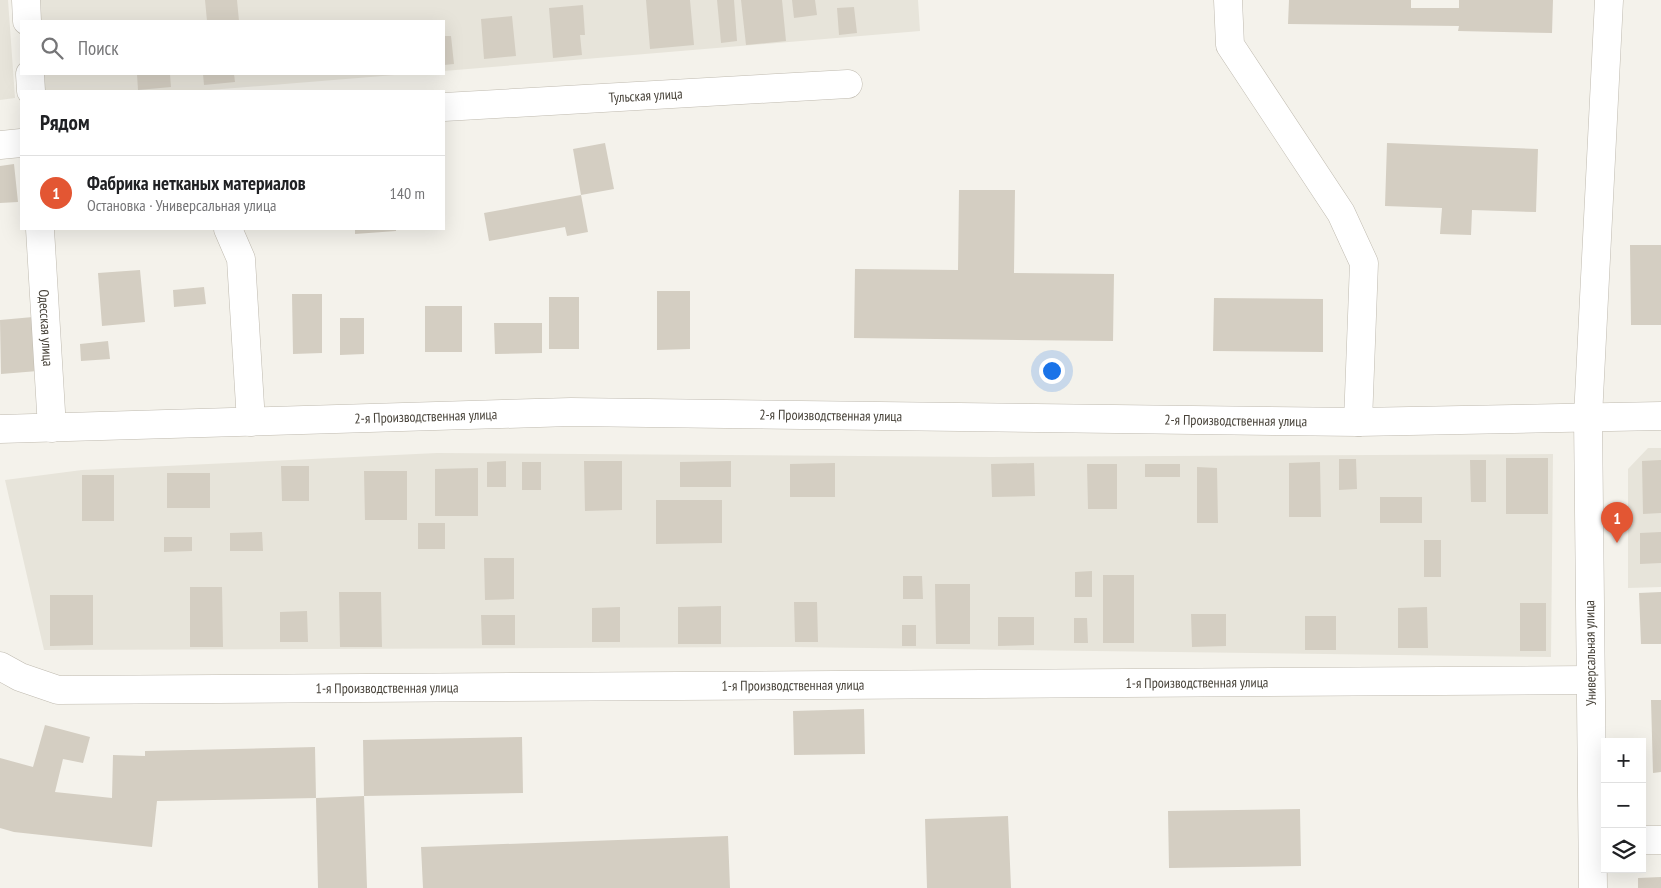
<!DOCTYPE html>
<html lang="ru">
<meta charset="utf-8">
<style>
body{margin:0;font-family:"PT Sans Narrow",sans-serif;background:#f6f6f6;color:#202124}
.controls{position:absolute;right:15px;bottom:15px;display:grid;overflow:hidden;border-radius:0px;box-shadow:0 5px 20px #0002}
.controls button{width:45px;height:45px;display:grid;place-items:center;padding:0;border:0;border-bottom:1px solid #e0e0e0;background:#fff;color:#202124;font:25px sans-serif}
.you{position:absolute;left:1051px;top:370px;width:18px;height:18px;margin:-12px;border:4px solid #fff;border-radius:50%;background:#1a73e8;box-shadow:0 0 0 8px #1a73e833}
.badge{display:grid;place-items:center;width:32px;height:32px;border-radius:50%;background:#e35633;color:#fff;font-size:16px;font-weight:700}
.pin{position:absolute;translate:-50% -41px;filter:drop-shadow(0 1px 2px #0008)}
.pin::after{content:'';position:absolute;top:26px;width:18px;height:15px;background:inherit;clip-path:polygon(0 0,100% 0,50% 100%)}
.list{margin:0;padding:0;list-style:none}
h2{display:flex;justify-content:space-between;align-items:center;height:65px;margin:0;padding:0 20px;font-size:21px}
h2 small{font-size:16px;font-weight:400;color:#757577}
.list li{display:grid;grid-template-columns:32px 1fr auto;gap:15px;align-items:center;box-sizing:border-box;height:75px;padding:0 20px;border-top:1px solid #e0e0e0}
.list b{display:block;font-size:19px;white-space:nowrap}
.list p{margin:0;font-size:16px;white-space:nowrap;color:#757577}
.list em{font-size:16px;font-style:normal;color:#757577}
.icon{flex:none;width:28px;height:28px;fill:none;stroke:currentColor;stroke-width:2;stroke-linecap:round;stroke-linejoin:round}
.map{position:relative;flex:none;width:1661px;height:888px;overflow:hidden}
.search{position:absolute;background:#fff;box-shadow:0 5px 20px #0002;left:20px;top:20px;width:425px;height:55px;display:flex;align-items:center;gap:12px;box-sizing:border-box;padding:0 18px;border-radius:0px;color:#757577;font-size:19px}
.panel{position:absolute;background:#fff;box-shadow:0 5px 20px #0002;left:20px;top:90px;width:425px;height:140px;border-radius:0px}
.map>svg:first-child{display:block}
</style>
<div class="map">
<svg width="1661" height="888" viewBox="0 0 1661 888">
<rect width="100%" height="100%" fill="#f4f2eb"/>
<path fill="#e7e4da" d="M0 0H8L15 98 0 100Z
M37 0H918L920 31 444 71V21H39Z
M42 74H407L197 91H44Z
M1648 448H1661V587L1628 588V469Z
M437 453 992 457 1553 454 1551 657 793 647 44 650 5 480 82 470Z"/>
<path fill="#d4cec2" d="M205 0H237L239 21H207Z
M646 0H690L694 45 650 49Z
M717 0H734L737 41 721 43Z
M741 0H782L786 41 746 45Z
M792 0H815L817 15 794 18Z
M1289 0H1411V8H1459V0H1553L1552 33 1458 31 1459 26 1288 24Z
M583 5 585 35H580L582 55 553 58 549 8Z
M854 7 857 33 839 35 837 8Z
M512 16 516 56 484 59 481 19Z
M444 36H451L454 64 444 65Z
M137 74H170L171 87 138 90Z
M203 74H234L235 82 204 85Z
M605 143 614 189 581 195 573 149Z
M1387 143 1538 149 1536 212 1472 210 1471 235 1440 234 1442 208 1385 206Z
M14 164 18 202 0 203V166Z
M959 190H1015L1014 273 1114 274 1113 341 854 338 855 269 958 270Z
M581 195 588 232 567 236 565 227 489 241 484 213Z
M355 229H396V231L355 234Z
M1630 245H1661V325H1631Z
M140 270 145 322 102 326 98 273Z
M204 287 206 304 174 307 173 290Z
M657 291H690V349L657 350Z
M292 294H322V353L293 354Z
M549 297H579V349H549Z
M1214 298 1323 299V352L1213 351Z
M425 306H462V352H425Z
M33 317 38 371 1 374 0 320Z
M340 318H364V354L340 355Z
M494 323H542V353L495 354Z
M108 341 110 359 81 361 80 344Z
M1506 458H1548V514H1506Z
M1339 459H1356L1357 489 1339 490Z
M1470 460H1486V502H1471Z
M1661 460V513L1643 514 1642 461Z
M506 461V487H487V462Z
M584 461H622V510L585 511Z
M731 461V487H680V462Z
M522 462H541V490H522Z
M1320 462 1321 517H1289V463Z
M835 463V497H790V464Z
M1034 463 1035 496 992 497 991 464Z
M1087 464H1117V509H1088Z
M1145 464H1180V477H1145Z
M281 466H309V501H282Z
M1197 467 1217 468 1218 523H1197Z
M478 468V516H435V469Z
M364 471H407V520H365Z
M167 473H210V508H167Z
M82 475H114V521H82Z
M1380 497H1422V523H1380Z
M656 500H722V543L656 544Z
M418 523H445V549H418Z
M262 532 263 551H230V533Z
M1661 532V563L1640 564V533Z
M164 537H192V551L164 552Z
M1424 540H1441V577H1424Z
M484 558H514V599L485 600Z
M1092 571V597H1075V572Z
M1103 575H1134V643H1103Z
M903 576H922L923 599H903Z
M935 584H970V644H936Z
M190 587H222L223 647H190Z
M339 592H381L382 647H340Z
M1661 592V644H1641L1639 593Z
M50 595H93V645L50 646Z
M794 602H817L818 642H795Z
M1520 603H1546V651H1520Z
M721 606V644H678V607Z
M620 607V642H592V608Z
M1427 607 1428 648H1398V608Z
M307 611 308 642H280V612Z
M1191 614H1226V646L1192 647Z
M481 615H515V645H482Z
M1305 616H1336V650H1305Z
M998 617H1034V645L998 646Z
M1074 618H1087L1088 643H1074Z
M902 625H916V646H902Z
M1651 700H1661V772L1653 773Z
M864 709 865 754 794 755 793 711Z
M45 725 90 737 83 763 63 759 55 792 112 798 113 755 145 756V751L315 747 316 798 157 801 152 847 14 832 0 828V758L33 767Z
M522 737 523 793 364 796 363 740Z
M364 796 367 888H318L316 798Z
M1300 809 1301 866 1169 868 1168 811Z
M1008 816 1011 888H927L925 819Z
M728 836 730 888H423L421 847Z
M1661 877V888H1638V878Z"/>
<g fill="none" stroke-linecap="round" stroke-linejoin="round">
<g stroke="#bfbaaf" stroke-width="29">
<g id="minor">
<path d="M26 0 27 21"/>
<path d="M1228 0 1230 45 1341 213 1364 263 1358 422"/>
<path d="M30 74 31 91"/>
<path id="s1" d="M444 107 848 84"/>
<path d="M0 145 21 143"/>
<path id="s2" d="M40 229 52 428"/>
<path d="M228 229 241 259 251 422"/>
<path id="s3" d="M0 429 571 412 1358 422 1661 416"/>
<path id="s4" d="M0 666 20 677 58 690 1590 680"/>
<path d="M1642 840H1661"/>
<path d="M1593 888 1588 417 1609 0"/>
</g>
</g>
<use href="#minor" stroke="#fff" stroke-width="28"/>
</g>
<g text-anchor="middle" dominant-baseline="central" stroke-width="5" stroke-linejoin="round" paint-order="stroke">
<g font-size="14" fill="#48433a" stroke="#fff">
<text stroke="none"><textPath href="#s1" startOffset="202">Тульская улица</textPath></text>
<text stroke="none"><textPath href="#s2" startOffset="99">Одесская улица</textPath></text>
<text stroke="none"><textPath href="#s3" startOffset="831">2-я Производственная улица</textPath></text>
<text stroke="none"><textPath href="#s3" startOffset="426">2-я Производственная улица</textPath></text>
<text stroke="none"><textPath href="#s3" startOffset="1236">2-я Производственная улица</textPath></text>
<text transform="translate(1590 653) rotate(-91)">Универсальная улица</text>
<text stroke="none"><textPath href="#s4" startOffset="1202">1-я Производственная улица</textPath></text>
<text stroke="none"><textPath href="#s4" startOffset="798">1-я Производственная улица</textPath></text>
<text stroke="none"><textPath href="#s4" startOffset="392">1-я Производственная улица</textPath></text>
</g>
</g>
</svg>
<div class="controls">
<button>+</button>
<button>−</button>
<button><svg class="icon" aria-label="layers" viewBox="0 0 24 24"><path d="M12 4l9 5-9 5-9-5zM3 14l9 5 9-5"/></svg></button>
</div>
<div class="you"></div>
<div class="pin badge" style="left:1617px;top:543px">1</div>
<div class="search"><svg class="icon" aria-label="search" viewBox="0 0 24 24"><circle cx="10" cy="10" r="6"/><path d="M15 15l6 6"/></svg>Поиск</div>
<section class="panel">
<h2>Рядом<small></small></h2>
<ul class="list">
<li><span class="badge">1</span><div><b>Фабрика нетканых материалов</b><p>Остановка · Универсальная улица</p></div><em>140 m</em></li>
</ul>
</section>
</div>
